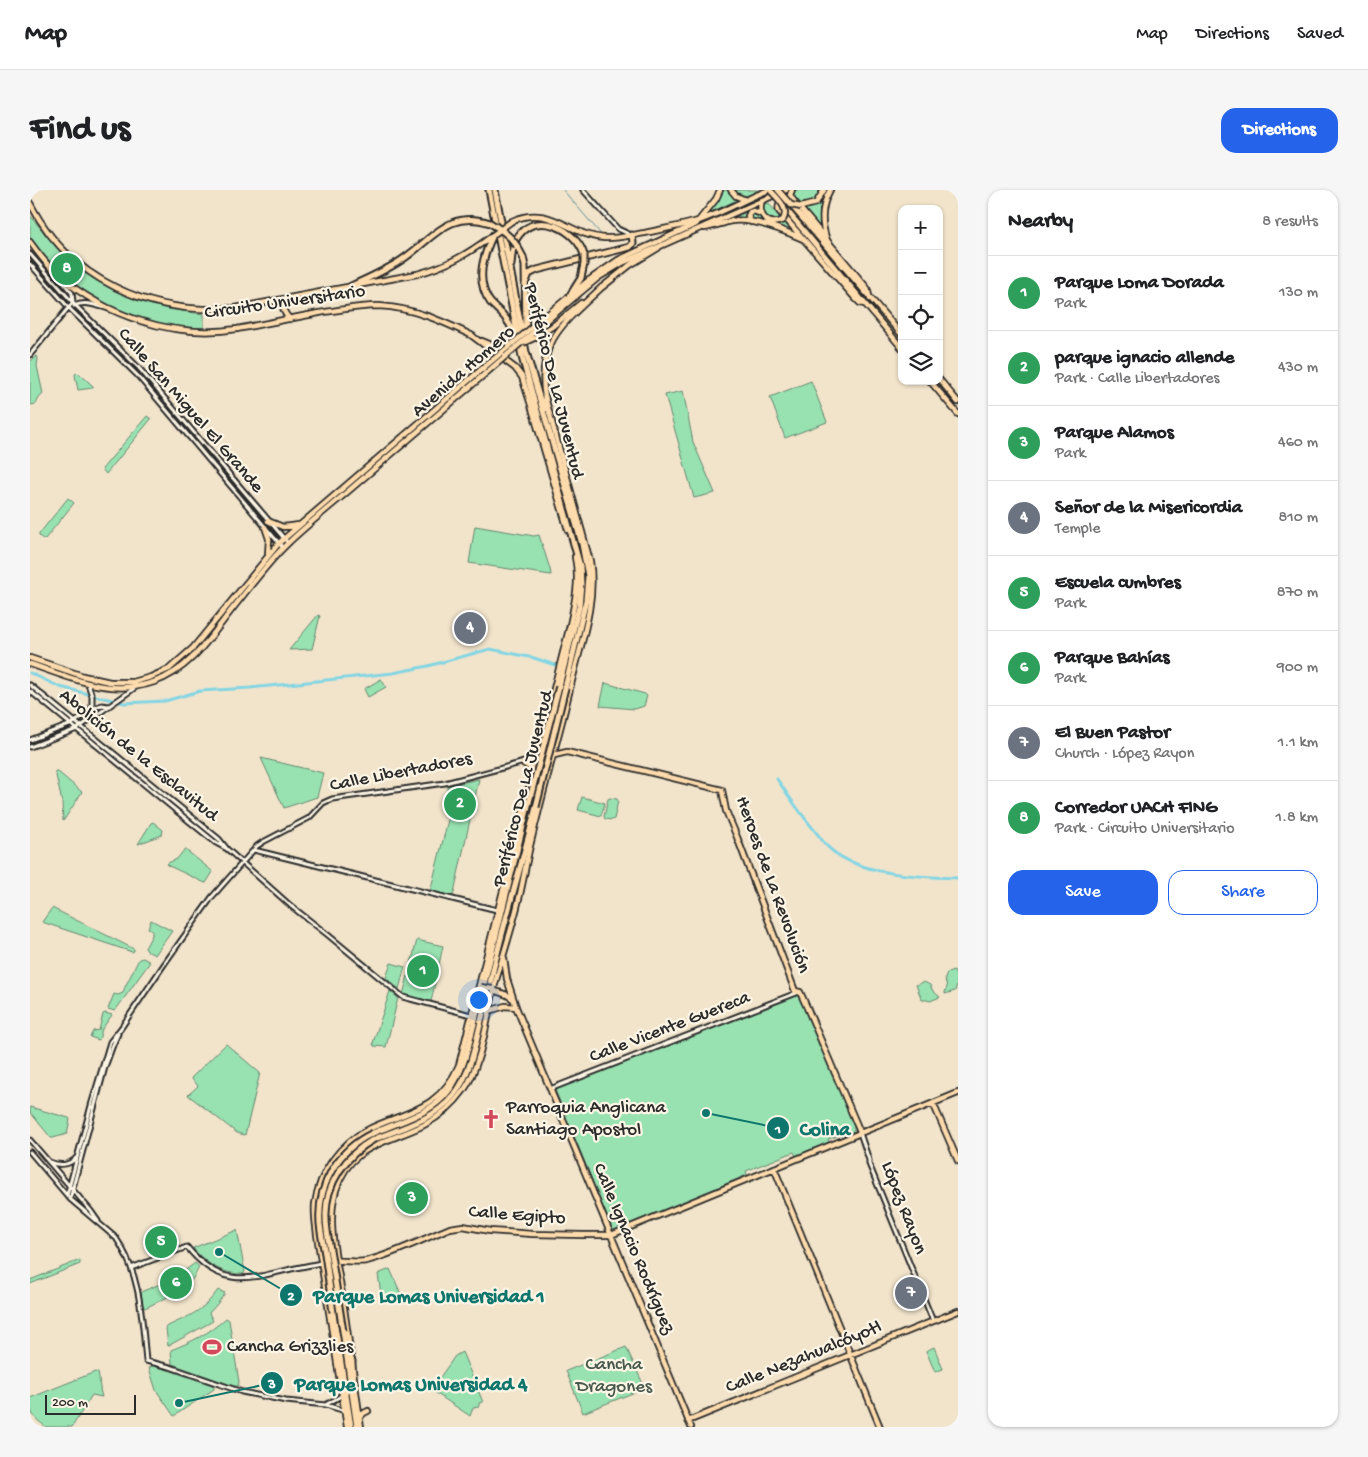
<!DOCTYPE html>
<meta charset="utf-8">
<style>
body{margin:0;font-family:"Gochi Hand",sans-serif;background:#f6f6f6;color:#202124}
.controls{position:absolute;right:15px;top:15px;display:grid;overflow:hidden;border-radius:10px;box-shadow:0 1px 4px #0004}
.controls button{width:45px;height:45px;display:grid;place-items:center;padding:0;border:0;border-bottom:1px solid #e0e0e0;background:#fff;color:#202124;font:25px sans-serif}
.scale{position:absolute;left:15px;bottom:12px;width:91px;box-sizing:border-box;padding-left:5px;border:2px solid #2b2b2b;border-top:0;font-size:14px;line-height:18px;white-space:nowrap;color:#2b2b2b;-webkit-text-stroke:4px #fcf5e5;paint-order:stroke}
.you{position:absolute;left:448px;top:809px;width:18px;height:18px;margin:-12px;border:4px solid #fff;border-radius:50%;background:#1a73e8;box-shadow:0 0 0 8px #1a73e833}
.badge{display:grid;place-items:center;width:32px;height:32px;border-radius:50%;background:#2563eb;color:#fff;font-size:16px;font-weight:700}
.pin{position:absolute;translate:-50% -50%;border:2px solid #fff;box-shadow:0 1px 5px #0006}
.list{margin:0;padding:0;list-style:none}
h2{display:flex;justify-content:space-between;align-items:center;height:65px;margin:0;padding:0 20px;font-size:21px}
h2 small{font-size:16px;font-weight:400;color:#757577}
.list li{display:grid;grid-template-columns:32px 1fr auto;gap:15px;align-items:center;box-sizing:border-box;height:75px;padding:0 20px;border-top:1px solid #e0e0e0}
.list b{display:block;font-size:19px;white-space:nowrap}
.list p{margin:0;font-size:16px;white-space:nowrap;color:#757577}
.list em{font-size:16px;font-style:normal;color:#757577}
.actions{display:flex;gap:10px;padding:15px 20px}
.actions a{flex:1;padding:11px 0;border:1px solid #2563eb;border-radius:15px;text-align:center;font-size:18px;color:#2563eb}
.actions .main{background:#2563eb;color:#fff}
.icon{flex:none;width:28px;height:28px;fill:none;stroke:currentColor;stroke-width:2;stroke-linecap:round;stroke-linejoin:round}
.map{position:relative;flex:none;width:928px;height:1237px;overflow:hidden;border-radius:15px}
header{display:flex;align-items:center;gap:30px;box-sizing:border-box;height:70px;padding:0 25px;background:#fff;border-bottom:1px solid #e0e0e0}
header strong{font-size:24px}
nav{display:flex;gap:28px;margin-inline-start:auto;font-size:18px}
.intro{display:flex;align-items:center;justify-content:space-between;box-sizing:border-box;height:120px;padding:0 30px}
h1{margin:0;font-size:35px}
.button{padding:12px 22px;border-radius:15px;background:#2563eb;color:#fff;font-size:18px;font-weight:700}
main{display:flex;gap:30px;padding:0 30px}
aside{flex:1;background:#fff;border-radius:15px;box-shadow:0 1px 4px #0004}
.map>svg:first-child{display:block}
</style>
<header>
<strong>Map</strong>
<nav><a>Map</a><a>Directions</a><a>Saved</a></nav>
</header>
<div class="intro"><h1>Find us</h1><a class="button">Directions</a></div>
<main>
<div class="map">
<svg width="928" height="1237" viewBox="0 0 928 1237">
<rect width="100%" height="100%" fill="#f2e4cb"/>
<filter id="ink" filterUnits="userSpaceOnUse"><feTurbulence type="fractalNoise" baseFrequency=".02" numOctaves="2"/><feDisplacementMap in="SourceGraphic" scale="10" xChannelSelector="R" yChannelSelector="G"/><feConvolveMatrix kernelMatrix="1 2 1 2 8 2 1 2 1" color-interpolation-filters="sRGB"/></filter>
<g filter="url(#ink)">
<path fill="#98e2b1" stroke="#62866e" d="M694 0H728L729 1 679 23 689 10Z
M762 0H797L791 20V39L760 1Z
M738 13 766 43C746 34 726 29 705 27Z
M0 25C13 42 27 60 43 74 48 79 55 83 62 87 99 112 130 119 174 124V138C117 137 62 116 21 75 14 68 4 58 0 48 0 41 0 32 0 25Z
M6 166 8 168 7 176 13 204 9 208 6 214 0 215V172Z
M46 183 50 184 63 196V198L48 200 45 185Z
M781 191 797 232 755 248 740 207Z
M653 201 663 252 685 303 664 308 635 205Z
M117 226 121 229 76 284 72 279Z
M38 308 44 313 15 349H13L9 346V344Z
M445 336 504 346 509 345 520 379 521 385 439 373Z
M288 425 290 426 282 459 259 460Z
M351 489 356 497 338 507 334 499Z
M575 493 615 504 617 506 614 516 605 519 570 516Z
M231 568 293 583 287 607 254 618Z
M25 581H27L52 602 34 630 33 631 32 612Z
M449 589 423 707 400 702 419 626 417 596Z
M552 607 575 613 571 626 548 620Z
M580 608 587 609 588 611 584 629 582 630 575 629 574 627 578 609Z
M123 632 133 640 132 645 108 654 121 633Z
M154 660H156L182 681 183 682 176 693H175L137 675V674L138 673 147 669Z
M22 718 104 759V761L102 762 12 732Z
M121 730 142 741 125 765 117 761 115 758 122 745V740L118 738Z
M387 750 413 756 401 812 373 805Z
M113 768 120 772 85 821 78 819 84 804 88 805 93 803 95 797 109 769Z
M361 773 375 777 369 799 356 788Z
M924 781C928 790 928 792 925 801L915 804V802L917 797 915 789 917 783Z
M894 792 900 795 903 801 910 807 900 811 897 810H892L886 795Z
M360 801 368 808 356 857 344 856 343 853Z
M769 805 789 852V856H791L824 937V941L798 949 799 952 766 966 764 962 716 981 717 985 583 1041 533 919V915L531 914 525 900Z
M75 823 82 825 72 839 69 850 60 847 63 841 69 840 73 824Z
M196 854 230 883 215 945 207 943 158 905 168 896 161 888Z
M0 917 39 928 40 929 37 944 23 948H21L0 922Z
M382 994 387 995 395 1015 379 1022 369 1000Z
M207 1040 215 1082 213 1084C192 1084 176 1074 163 1058Z
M50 1070V1074L0 1094V1090Z
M165 1073 169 1077C165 1086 160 1094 152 1100L117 1117 115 1118 113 1116 111 1103 113 1101 145 1088Z
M360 1079 371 1104 352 1111 348 1084Z
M188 1100 195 1103 188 1113 179 1123 183 1131 138 1156 136 1138 138 1136C161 1125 172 1122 188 1100Z
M196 1128 199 1130 209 1192 208 1196H204L142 1174 141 1160C161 1152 180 1143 196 1128Z
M596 1157 615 1198 553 1223 536 1181Z
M904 1157 913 1179 905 1182 896 1161Z
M432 1162 453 1212 449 1213V1217L443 1218 440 1226 401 1200 425 1166Z
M124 1175 182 1195 184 1196V1199L144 1226 126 1200 119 1178Z
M65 1182 68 1183C70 1190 69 1199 72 1207L62 1205 42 1237H16C3 1227 0 1225 0 1208Z"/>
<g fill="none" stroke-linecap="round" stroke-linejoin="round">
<path stroke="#619199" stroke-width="1" d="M533 0 570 43"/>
<path stroke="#85d5e3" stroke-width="3" d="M0 483 30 497 94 513 135 511 170 501 220 498 363 483 398 476 460 459 504 468 525 475
M747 589C759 607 771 624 785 641 790 647 794 654 800 659 830 685 889 687 928 688"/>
<g stroke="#2b2b2b" stroke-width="7">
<path id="minor" d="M553 0 588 39 601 45
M0 64 45 115 109 178 258 353
M0 74 40 119 107 185 253 358
M44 116C55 110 68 116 79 119
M0 165 43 112 42 103 31 90
M58 494 62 506V519
M0 495 189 649 197 659
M0 501 149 623 186 653 197 659 261 716 298 745 373 807 441 825
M0 550 42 534 66 517 72 515 78 516
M0 557 47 539 106 497
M224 660 467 720
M520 899 769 802
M830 943 839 970V974L903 1131
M0 950 61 1021 68 1031
M0 962 40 1009 86 1048C111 1084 112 1129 116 1171L140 1177 212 1202 256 1211 296 1215 315 1221
M19 972C30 976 39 976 47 967
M37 1005 62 912 80 852 91 838 135 773 182 707 227 656 233 652 279 628 293 613 302 609 415 593 506 569
M40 1009 75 877 83 855 88 844
M101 1078 157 1057C190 1098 216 1090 261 1079 271 1077 281 1075 291 1073
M297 1214 313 1205"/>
</g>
<g stroke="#2b2b2b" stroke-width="8">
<path id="major" d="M701 0 706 6 716 10
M762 0 760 5 763 10
M732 10C727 25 738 38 753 30
M0 13C39 90 121 126 205 118L387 84C417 76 438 64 462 46
M761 15 872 145
M754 17 872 158
M771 17 786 13 794 0
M482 31C520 13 540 46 574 48 588 49 601 45 615 43 633 39 651 36 668 31 692 23 715 9 739 0
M721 32 718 26 720 22 724 21 731 24
M674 38C684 37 692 33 701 31 724 28 753 40 773 49
M797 50C791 34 791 16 800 0
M0 52C8 63 17 75 27 84 75 126 143 149 207 139 234 134 262 128 289 123 309 120 329 116 349 116 384 118 412 131 443 146
M571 98 600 75 628 58
M530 114 559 90 588 70 666 34 686 9 690 0
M835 114 830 113 826 109 749 21C747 15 751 11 756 9L763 10 837 98 840 109
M534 116 569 87 592 73 756 0
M260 129C256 126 251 118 254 113 255 112 260 109 261 109
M441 145 485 178 492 187 501 215 538 340
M504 148 523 136 551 113
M452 151 464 156 477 157
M909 189 928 212
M900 191 928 224
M238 331 253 337 269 335
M235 337 239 349 238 364
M0 468 53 486 80 492H103L121 487 139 479 163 458 249 353 446 184
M0 474C43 488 79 507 124 492 160 480 181 446 203 418 220 397 238 372 257 354 278 334 301 316 323 297 365 261 407 225 449 189
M508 569 537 562 692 600 696 621 707 647 765 801 770 802 775 813 830 942
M493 573 504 580
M474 768 477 789 486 817 661 1237
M463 800 477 805 483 809
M459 821 475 816 486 817
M903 913 928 971
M744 978 850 1237
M305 1071C315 1070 326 1073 336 1071 365 1064 393 1049 420 1038L433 1036 460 1041 502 1044 553 1045H581L928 903
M330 1227 334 1223 338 1221
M658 1231 928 1121
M317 1237 287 1045C286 1035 284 1024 285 1014 289 983 310 953 339 939 377 921 410 920 429 875L540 435C545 412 550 390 545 367
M331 1237C325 1193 318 1148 312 1104 307 1072 296 1032 306 1000 320 954 358 953 394 935 409 927 424 914 434 900 452 875 458 821 466 790 473 766 481 741 487 717 492 698 495 679 499 660 509 618 520 577 531 535 536 516 540 498 545 479 554 444 566 407 560 371L515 207C506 151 535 132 572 97"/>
</g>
<g stroke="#2b2b2b" stroke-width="9">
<path id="highway" d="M459 0 492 167 550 376 551 394 549 417 529 496
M465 0 496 162 552 354 558 386 556 410 535 498
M463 45C453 66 445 91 460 112 466 119 474 124 478 132 482 137 484 144 486 150
M487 56 493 67 495 76 496 144
M481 75C482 65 482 53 489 45 508 20 547 40 554 65
M495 94 499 84 507 80 600 57 603 53 602 45
M321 96C339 88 357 80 373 69 403 49 418 19 460 33
M539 107 551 88 554 74
M515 219V207
M343 943C395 922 422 918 438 858L499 612
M344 949C372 938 403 930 423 906 440 886 445 856 451 831 457 808 462 784 468 760 480 712 494 665 506 617
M303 1122 321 1237
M313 1141 327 1237
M322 1183V1171"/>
</g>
<use href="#minor" stroke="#fcf5e5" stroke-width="3"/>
<use href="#major" stroke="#fedbac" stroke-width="4.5"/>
<use href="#highway" stroke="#fedbac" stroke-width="5"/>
<g stroke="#2b2b2b" stroke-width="8" stroke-linecap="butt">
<path id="major-bridge" d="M740 0C747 8 760 18 753 30
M748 0 761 15 771 17
M463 45 482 31
M493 153 504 148
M446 184 530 114
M449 189 534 116
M451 797 462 799"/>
</g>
<g stroke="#2b2b2b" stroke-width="9" stroke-linecap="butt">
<path id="highway-bridge" d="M460 33C471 39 481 46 487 56
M554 65V74
M499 612 529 496
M506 617 535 498
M303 1122C300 1102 298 1083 295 1064 293 1054 291 1044 290 1034 287 995 307 960 343 943
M313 1141C309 1118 306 1095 302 1072 300 1057 296 1042 296 1027 295 993 316 965 344 949"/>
</g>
<use href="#major-bridge" stroke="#fedbac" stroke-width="4.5"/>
<use href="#highway-bridge" stroke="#fedbac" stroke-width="5"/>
</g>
</g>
<defs>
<g id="church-bare" transform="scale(1.5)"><path d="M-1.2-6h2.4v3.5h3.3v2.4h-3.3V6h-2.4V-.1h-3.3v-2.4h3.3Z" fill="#d1495b" stroke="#fcf5e5" stroke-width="2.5" paint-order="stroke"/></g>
<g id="stadium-bare" transform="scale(1.5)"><path d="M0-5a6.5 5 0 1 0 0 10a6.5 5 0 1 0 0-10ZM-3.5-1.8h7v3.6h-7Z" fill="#d1495b" stroke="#fcf5e5" stroke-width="2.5" paint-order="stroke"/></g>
</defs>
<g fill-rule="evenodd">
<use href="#church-bare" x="461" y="929"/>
<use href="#stadium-bare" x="182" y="1157"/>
</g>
<g text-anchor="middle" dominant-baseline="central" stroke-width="4.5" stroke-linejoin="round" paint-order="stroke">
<g font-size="19" fill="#2b2b2b" stroke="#fcf5e5">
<text transform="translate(255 113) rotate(-8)">Circuito Universitario</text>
<text transform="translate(434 182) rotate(-41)">Avenida Homero</text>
<text transform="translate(523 191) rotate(76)">Periférico De La Juventud</text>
<text transform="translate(160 221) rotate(49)">Calle San Miguel El Grande</text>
<text transform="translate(108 566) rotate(39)">Abolición de la Esclavitud</text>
<text transform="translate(371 583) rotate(-11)">Calle Libertadores</text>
<text transform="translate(494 599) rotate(-76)">Periférico De La Juventud</text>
<text transform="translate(742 695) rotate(70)">Heroes de La Revolución</text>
<text transform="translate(640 838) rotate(-21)">Calle Vicente Guereca</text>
<text transform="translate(873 1018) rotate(69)">López Rayon</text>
<text transform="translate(487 1026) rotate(4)">Calle Egipto</text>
<text transform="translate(603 1059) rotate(67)">Calle Ignacio Rodríguez</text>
<text transform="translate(774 1168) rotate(-22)">Calle Nezahualcóyotl</text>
</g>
<g font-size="19" fill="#2b2b2b" stroke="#fcf5e5" text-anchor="start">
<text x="476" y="918">Parroquia Anglicana<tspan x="476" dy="22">Santiago Apostol</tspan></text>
<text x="197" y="1157">Cancha Grizzlies</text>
</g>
<g font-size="19" fill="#46594c" stroke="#fcf5e5">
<text x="584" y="1175">Cancha<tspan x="584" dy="22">Dragones</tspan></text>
</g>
</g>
<path fill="none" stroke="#0f766e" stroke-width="2" d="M676 923L748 938M189 1062L261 1105M149 1213L242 1193"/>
<g fill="#0f766e" stroke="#fcf5e5" stroke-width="2">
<circle cx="676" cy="923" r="5"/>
<circle cx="189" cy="1062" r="5"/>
<circle cx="149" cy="1213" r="5"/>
<circle cx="748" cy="938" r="12"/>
<circle cx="261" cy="1105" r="12"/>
<circle cx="242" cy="1193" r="12"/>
</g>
<g font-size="15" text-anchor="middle" font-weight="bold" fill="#fff">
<text x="748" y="943">1</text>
<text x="261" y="1110">2</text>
<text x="242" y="1198">3</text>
</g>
<g font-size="20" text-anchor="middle" font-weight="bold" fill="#0f766e" stroke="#fcf5e5" stroke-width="4.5" stroke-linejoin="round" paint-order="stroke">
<text x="795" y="945">Colina</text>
<text x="399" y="1112">Parque Lomas Universidad 1</text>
<text x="381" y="1200">Parque Lomas Universidad 4</text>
</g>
</svg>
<div class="controls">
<button>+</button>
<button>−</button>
<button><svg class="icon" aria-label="locate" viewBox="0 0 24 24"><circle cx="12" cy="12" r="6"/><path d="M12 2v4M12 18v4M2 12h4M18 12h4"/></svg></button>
<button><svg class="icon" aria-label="layers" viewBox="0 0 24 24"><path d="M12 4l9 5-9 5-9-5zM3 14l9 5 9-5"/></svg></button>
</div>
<div class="scale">200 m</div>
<div class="you"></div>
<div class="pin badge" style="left:393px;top:781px;background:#2e9e5b">1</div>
<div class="pin badge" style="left:430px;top:614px;background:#2e9e5b">2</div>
<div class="pin badge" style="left:382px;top:1008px;background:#2e9e5b">3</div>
<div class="pin badge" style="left:440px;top:438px;background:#6b7280">4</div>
<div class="pin badge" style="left:131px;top:1052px;background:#2e9e5b">5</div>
<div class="pin badge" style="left:146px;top:1093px;background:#2e9e5b">6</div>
<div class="pin badge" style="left:881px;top:1103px;background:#6b7280">7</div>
<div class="pin badge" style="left:37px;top:79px;background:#2e9e5b">8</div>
</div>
<aside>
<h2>Nearby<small>8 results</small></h2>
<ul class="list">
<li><span class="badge" style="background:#2e9e5b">1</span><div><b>Parque Loma Dorada</b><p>Park</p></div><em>130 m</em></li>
<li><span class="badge" style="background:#2e9e5b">2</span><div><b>parque ignacio allende</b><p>Park · Calle Libertadores</p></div><em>430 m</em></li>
<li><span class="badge" style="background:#2e9e5b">3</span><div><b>Parque Alamos</b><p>Park</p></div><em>460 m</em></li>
<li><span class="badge" style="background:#6b7280">4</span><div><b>Señor de la Misericordia</b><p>Temple</p></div><em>810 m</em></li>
<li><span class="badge" style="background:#2e9e5b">5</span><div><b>Escuela cumbres</b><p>Park</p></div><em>870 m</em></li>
<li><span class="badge" style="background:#2e9e5b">6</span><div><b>Parque Bahías</b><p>Park</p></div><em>900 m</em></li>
<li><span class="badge" style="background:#6b7280">7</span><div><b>El Buen Pastor</b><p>Church · López Rayon</p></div><em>1.1 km</em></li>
<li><span class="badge" style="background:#2e9e5b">8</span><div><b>Corredor UACH FING</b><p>Park · Circuito Universitario</p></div><em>1.8 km</em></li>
</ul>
<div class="actions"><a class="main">Save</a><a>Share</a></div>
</aside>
</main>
